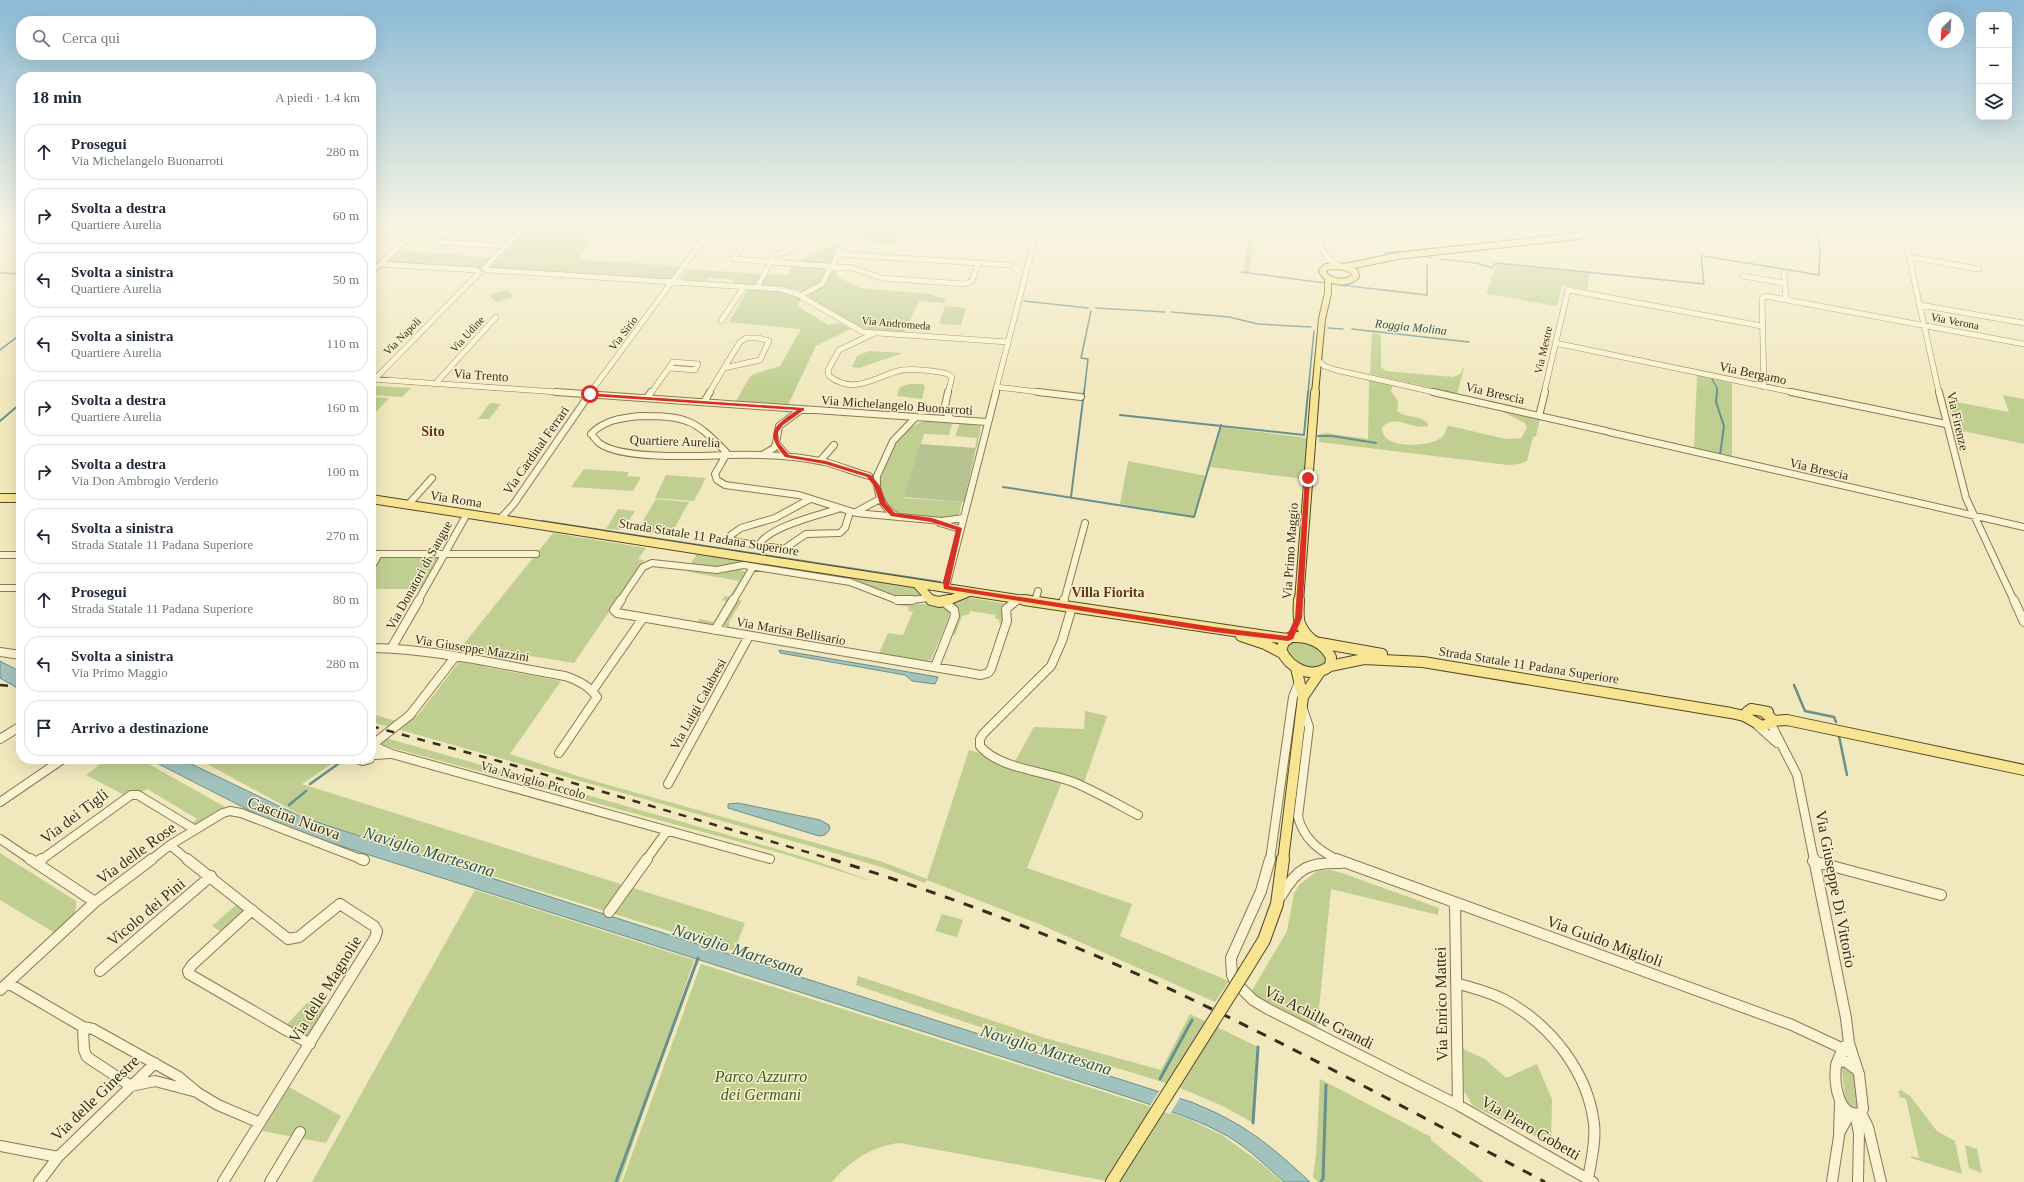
<!DOCTYPE html>
<html lang="it">
<meta charset="utf-8">
<style>
body{margin:0;font-family:Georgia,serif;background:#f6f6f7;color:#1f2937}
.controls{position:absolute;right:12px;top:12px;display:grid;overflow:hidden;border-radius:8px;box-shadow:0 4px 16px #0002}
.controls button{width:36px;height:36px;display:grid;place-items:center;padding:0;border:0;border-bottom:1px solid #e0e1e3;background:#fff;color:#1f2937;font:20px sans-serif}
.compass{position:absolute;left:1928px;top:12px;width:36px;height:36px;border-radius:50%;background:#fff;box-shadow:0 4px 16px #0002;rotate:205deg}
.stop{position:absolute;width:12px;height:12px;margin:-9px;border:3px solid #d93025;border-radius:50%;background:#fff}
.stop.end{background:#d93025;border-color:#fff;box-shadow:0 1px 4px #0008}
.list{margin:0;padding:0;list-style:none}
h2{display:flex;justify-content:space-between;align-items:center;height:52px;margin:0;padding:0 16px;font-size:17px}
h2 small{font-size:13px;font-weight:400;color:#747a83}
.list li{display:grid;grid-template-columns:26px 1fr auto;gap:12px;align-items:center;box-sizing:border-box;height:56px;margin:0 8px 8px;padding:0 8px;border:1px solid #e0e1e3;border-radius:16px}
.list b{display:block;font-size:15px;white-space:nowrap}
.list p{margin:0;font-size:13px;white-space:nowrap;color:#747a83}
.list em{font-size:13px;font-style:normal;color:#747a83}
.icon{flex:none;width:22px;height:22px;fill:none;stroke:currentColor;stroke-width:2;stroke-linecap:round;stroke-linejoin:round}
.map{position:relative;flex:none;width:2024px;height:1182px;overflow:hidden}
.search{position:absolute;background:#fff;box-shadow:0 4px 16px #0002;left:16px;top:16px;width:360px;height:44px;display:flex;align-items:center;gap:10px;box-sizing:border-box;padding:0 14px;border-radius:16px;color:#747a83;font-size:15px}
.panel{position:absolute;background:#fff;box-shadow:0 4px 16px #0002;left:16px;top:72px;width:360px;height:692px;border-radius:16px}
.map>svg:first-child{display:block}
</style>
<div class="map">
<svg width="2024" height="1182" viewBox="0 0 2024 1182">
<rect width="100%" height="100%" fill="#f1e8be"/>
<path fill="#c0cf91" d="M595 226H610L606 232 594 233 578 260 683 266 672 282 387 262 399 251 499 258 527 228 572 232 573 230 589 231Z
M865 226H907L898 244 856 241Z
M1242 226H1260L1257 237H1255L1249 272H1243L1249 237 1240 235Z
M842 240 831 263 825 265 792 262 835 245Z
M1497 264 1590 273 1587 290 1562 285 1557 306 1486 294Z
M793 266 827 269 819 284 805 291 760 285 767 274 788 275Z
M834 268 839 269 836 276 860 288 931 294 937 297 946 298 944 303 919 301 904 333 860 329 807 297V293L826 283Z
M688 269 762 274 755 286 732 285 735 280 708 278 705 283 679 280Z
M749 288C767 290 785 289 801 299L797 306 828 325 839 323 851 329 816 346 787 407 735 403 749 378 754 374 780 366 801 329 729 322Z
M507 290 514 297 496 302 489 295Z
M945 306 966 308 961 325 939 324Z
M1372 333 1381 334V367L1386 371 1453 377 1460 374 1465 365 1457 394 1370 374Z
M869 351 903 353 859 368 852 367 857 356Z
M1697 375 1732 383V459L1694 450Z
M1369 380 1393 385 1391 391 1398 401 1397 411C1406 419 1421 414 1428 424V426C1414 431 1393 412 1382 428 1382 450 1428 447 1441 438 1445 435 1446 430 1447 427L1450 426 1506 439 1521 438 1527 428 1525 423 1499 410 1540 419 1536 436 1533 437 1527 461 1519 464 1508 465 1319 442V434L1326 433 1368 439Z
M909 384H923L925 387 922 399 897 396 900 387Z
M376 386 411 388 402 397 371 395V391Z
M2003 395 2024 399V444L1954 429 1946 396 1955 398 1956 402 2009 412Z
M371 397 389 398 376 412 371 411Z
M490 403 501 404 489 419H478Z
M927 420 949 422 952 424 949 435 924 434 904 498 962 502 959 514C947 520 937 518 923 517 916 516 905 518 899 515 871 504 880 463 893 445 901 433 914 424 927 420Z
M960 423 981 426 977 448H975L977 438 955 436Z
M1221 427 1308 438 1304 479 1210 467Z
M1128 461 1207 476 1195 517 1120 504Z
M584 469 629 472 627 476 641 477 633 491 571 487Z
M666 475 706 478 694 501 655 498Z
M656 499 689 502 671 534 637 531Z
M618 509 635 511 623 530 606 529Z
M553 533 646 548 638 559 644 560 643 562 574 663 530 656 520 660 459 650Z
M698 552 915 587 922 595 901 599 861 583 743 563 719 567 690 565Z
M379 554H444L425 589H371V568Z
M738 569 746 572 713 625 697 623 699 619 714 622 726 601 722 600 725 596 729 597 739 581 689 572V571L717 574Z
M961 596 1007 604 1003 624 999 623V620L995 618 996 615 970 611 969 614 962 616 955 635 951 634 959 615 953 603Z
M738 600H742L729 622V627L781 636 780 637 722 627Z
M894 604C904 605 913 603 922 604 930 604 935 609 944 608L949 612V617L931 660 927 661 879 653 888 633 903 635 913 612 908 611 909 607Z
M1299 639 1320 649 1327 659 1323 667H1301L1285 651 1287 644Z
M459 662 561 681 510 754 587 779 880 861 927 879 969 750 1014 763 1034 727 1084 729 1085 711 1107 716 1084 783 1064 777 1027 868 1132 904 1120 936 1229 981 1215 1002 1039 924 927 880 925 883 881 867 810 846 397 729 419 714Z
M371 714 397 721 390 727 371 722Z
M386 738 749 841 813 860 878 883 777 852 378 744Z
M107 759H140L225 807 194 825 191 824 197 819 147 789 142 792 137 790 124 795 86 775Z
M198 759H339L302 784 745 923 734 951 308 819Z
M0 853 76 901C77 918 67 923 55 933L0 900Z
M1330 870 1342 873 1439 908 1438 915 1331 889 1317 1029 1250 994 1287 931 1294 894 1299 885 1317 871Z
M475 890 694 960 620 1182H312Z
M236 905 245 911 221 932 212 926Z
M942 914 963 920 957 937 935 931Z
M701 964 1186 1118 1222 1135 1262 1164 1282 1182H1112L900 1143C873 1145 849 1162 832 1182H622Z
M858 976 1045 1038 1161 1070 1190 1014 1258 1047 1253 1123C1192 1085 1120 1070 1052 1050 986 1030 921 1007 856 985Z
M310 1000 327 1008 309 1038 286 1025Z
M1463 1049 1485 1059 1506 1078 1537 1064 1552 1099 1551 1144 1473 1106 1464 1091Z
M1844 1065 1854 1071 1859 1108 1854 1110 1845 1102 1842 1068Z
M1320 1079 1431 1137V1140L1484 1182H1318L1313 1177 1316 1154Z
M289 1087 341 1116 326 1143 262 1131Z
M1901 1090 1910 1096 1937 1131 1955 1141 1962 1174 1911 1158V1156L1919 1158 1906 1099 1900 1097 1898 1091Z
M1965 1145 1977 1149 1982 1173 1969 1168Z"/>
<path fill="#b7c391" d="M920 444 976 448 964 502 904 497Z"/>
<path fill="#a2c2bd" stroke="#68908c" d="M779 650 938 677 935 684 912 681 905 675 780 653Z
M0 661 21 672V690L0 678Z
M149 759H181L304 818 1191 1102C1244 1123 1269 1144 1310 1182H1284C1264 1164 1243 1143 1218 1131 1191 1117 1162 1109 1134 1099L603 929 303 834 270 821Z
M738 803 820 820 829 825 830 829 825 835 819 836 728 808V804Z"/>
<path fill="#f1e8be" d="M1160 1090 1181 1096 1170 1114 1149 1107Z"/>
<g fill="none" stroke-linecap="round" stroke-linejoin="round">
<path stroke="#68908c" stroke-width="1.5" d="M1594 228 1599 226
M1563 234 1584 231
M1385 253 1551 236
M1427 257 1432 258
M1440 259 1476 263 1492 268 1496 263 1704 284 1701 256H1703L1819 275 1820 247 1815 226
M1241 272 1325 283
M0 273 21 274
M1340 285 1427 295V264
M1024 301 1088 308
M1096 308 1165 312
M1171 312 1229 317 1258 324 1311 327
M1328 328 1343 329
M1352 329 1469 342
M0 350 21 334
M1712 379 1717 388V393
M1084 393 1088 359 1081 358 1091 311
M1308 393 1314 331"/>
<path stroke="#68908c" stroke-width="2" d="M1717 392 1716 402 1724 426 1720 455
M1120 415 1304 435 1308 392
M0 421 21 403
M1318 436H1332L1376 443
M1003 487 1194 517 1221 425
M1071 497 1084 392
M542 521 940 582"/>
<path stroke="#68908c" stroke-width="2.5" d="M1794 685 1805 711 1834 717 1836 722
M1839 736 1847 775
M310 784 338 764
M289 805 306 791"/>
<path stroke="#68908c" stroke-width="3" d="M1160 1079 1192 1020
M1253 1123 1258 1047
M1321 1181 1323 1179 1326 1085
M616 1182 698 958"/>
<g stroke="#8a7856" stroke-width="6">
<path id="minor-far3" d="M754 226 733 259 853 268 881 278 964 284 972 281 978 263
M768 226 812 229
M1321 226C1320 244 1321 257 1338 265
M1887 226 1901 230 1904 234 1939 393
M1899 229 1968 237
M437 242 506 246
M838 254 1009 265
M1909 257 1979 269
M380 264 477 270
M484 268 526 226
M487 270 781 289 797 294 863 332 1008 342
M371 272 422 226
M1784 272 1786 300
M1743 276 1784 283
M757 287 774 256 802 244 814 226
M800 296 822 284 853 226
M1920 305 2024 323
M721 321 744 287
M875 333 839 350 828 370 829 376C854 395 873 378 898 371 909 368 921 370 932 371 939 372 947 372 952 377L948 393
M746 338H758L769 341 760 360 724 368 740 342Z
M1555 343 1796 393
M1319 361 1324 366 1336 370 1438 393
M371 379 571 393
M373 381 479 273
M436 383 496 317
M997 387 1047 393
M1764 387 1762 299 1765 296 2024 344
M590 393 713 226
M651 393 673 362 698 364 695 370 670 368
M709 393 724 368
M995 393 1038 226
M1544 393 1568 290 1762 326"/>
</g>
<g stroke="#8a7856" stroke-width="8">
<path id="minor-far2" d="M556 392 987 422
M948 392 944 410 952 420
M1038 392 1081 397
M1433 392 1606 431
M1791 392 1946 424
M1939 392 1966 498 2014 601
M647 398 651 392
M704 402 710 392
M640 416C686 416 694 419 726 452V455C698 456 621 460 599 443 596 440 594 437 591 434 604 420 621 418 640 416Z
M1539 416 1545 392
M1609 432 2024 527
M776 443 779 426 802 409
M764 454 774 448 776 443 787 456
M726 455 715 474 717 480 725 485 799 495 856 513 942 521 963 518
M726 455C760 454 792 455 825 462 840 466 854 472 869 476
M820 461 834 445
M878 474 893 441 916 417
M877 476C876 492 881 506 895 515
M810 499 775 518 741 528 731 535 730 539 737 542 784 549 806 534 840 533 845 528 850 512
M408 505 432 478
M856 512 880 499
M500 519 513 505 591 392
M940 523 960 529
M759 545C768 527 819 515 838 509
M371 554H536
M0 555H21
M371 568 379 554
M946 587 996 392
M0 588H21
M418 601 467 514
M620 601 643 567 652 563 717 570 743 565 850 582 899 601
M733 601 753 567
M903 601 928 598
M1016 601 1019 598
M1035 601 1038 591
M1064 601 1085 523"/>
</g>
<g stroke="#8a7856" stroke-width="10">
<path id="minor-far1" d="M621 600 614 610 617 613 981 675 988 673 991 669 1007 621 1006 609 1017 600
M897 600H912
M2014 600 2024 622
M1063 605 1064 600
M1072 607 1062 641 1051 666 983 734 980 739V746C999 769 1045 771 1073 782 1095 791 1117 804 1138 815
M715 630 733 600
M392 647 419 600
M371 648C437 649 500 665 565 676 578 680 589 686 597 697L559 753
M0 652 21 655
M935 667 955 616 954 610 944 602
M593 690 643 618
M1302 706 1309 727 1298 817C1304 839 1318 850 1338 860
M1771 724 1797 775 1814 860
M1757 725 1777 743
M0 739 21 726
M371 745 392 754 770 859
M372 745 410 715 455 657
M375 755 390 754
M357 759 363 761 370 759
M668 784 749 636
M0 802 63 759
M0 839 31 860
M170 845 188 860
M41 860 131 795H138L194 829
M151 860 170 845 223 813 230 811 241 813 363 860
M646 860 667 831
M1270 860 1293 697 1299 682"/>
</g>
<g stroke="#8a7856" stroke-width="12">
<path id="minor" d="M30 859 95 902
M187 859 288 939 299 937 340 904 374 926 377 931 375 938 223 1182
M361 859 364 860
M1270 859 1261 891 1231 958 1232 975 1235 982 1253 1000 1268 1009 1458 1105 1593 1182
M1336 859 1792 1025 1852 1053
M1814 859 1846 1018 1849 1043 1859 1074 1863 1109 1861 1113
M1813 861 1941 895
M36 863 42 859
M1281 896C1297 868 1309 862 1341 863
M1455 903 1458 1105
M252 910 192 965 188 971 189 974 310 1044
M609 912 647 859
M100 971 211 876
M8 983 83 1027 93 1029 179 1077 198 1093 218 1105 260 1123
M1456 983C1472 988 1490 992 1505 1000 1551 1025 1588 1072 1594 1124 1596 1142 1591 1161 1588 1179
M0 990 95 902 152 859
M83 1027 84 1050 87 1057 131 1086 155 1081 197 1092
M1845 1046C1842 1052 1837 1059 1836 1066 1834 1083 1838 1119 1861 1113
M1837 1063 1845 1061 1857 1070
M1861 1113 1868 1127 1881 1182
M1855 1114 1859 1133 1858 1182
M1840 1132 1850 1113
M0 1146 58 1157
M39 1182 58 1157 155 1063
M270 1182 300 1132
M1832 1182 1839 1136 1840 1103"/>
</g>
<g stroke="#57452a" stroke-width="8">
<path id="major-far3" d="M1332 266 1345 267 1355 272 1356 276C1346 285 1328 283 1322 271L1326 267Z
M1345 267 1397 256 1577 236 1611 226
M1315 393 1322 319 1328 293V278"/>
</g>
<g stroke="#57452a" stroke-width="10">
<path id="major-far2" d="M0 498H21
M371 499 1030 601
M917 584 932 601
M947 601 969 592
M1299 601 1315 392"/>
</g>
<g stroke="#57452a" stroke-width="12">
<path id="major-far1" d="M931 600 939 602 949 600
M1024 600 1287 639
M1299 600C1298 620 1297 625 1312 640
M1241 636 1265 644 1282 653
M1291 637C1308 636 1323 642 1331 657L1330 666C1312 680 1290 669 1281 650L1284 642Z
M1320 643 1382 654
M1330 666 1364 659 1423 662 1731 713 1744 716 1762 726 1772 723V719L1763 711
M1296 668 1303 697
M1748 718 1747 712 1751 709 1768 712
M1772 721 1787 720 2024 770
M1283 860 1303 697 1320 672"/>
</g>
<g stroke="#57452a" stroke-width="14">
<path id="major" d="M1245 971 1264 940 1277 904 1283 859
M1112 1182 1141 1136"/>
</g>
<use href="#minor-far3" stroke="#fbf4d2" stroke-width="5"/>
<use href="#minor-far2" stroke="#fbf4d2" stroke-width="6"/>
<use href="#minor-far1" stroke="#fbf4d2" stroke-width="8"/>
<use href="#minor" stroke="#fbf4d2" stroke-width="10"/>
<use href="#major-far3" stroke="#f7e592" stroke-width="6"/>
<use href="#major-far2" stroke="#f7e592" stroke-width="8"/>
<use href="#major-far1" stroke="#f7e592" stroke-width="10"/>
<use href="#major" stroke="#f7e592" stroke-width="12"/>
<path stroke="#382d1b" stroke-width="2.5" stroke-dasharray="8 8" stroke-linecap="butt" d="M0 685 21 687
M371 726 502 762 834 860"/>
<path stroke="#382d1b" stroke-width="3" stroke-dasharray="10 10" stroke-linecap="butt" d="M831 859C925 888 1018 922 1108 961 1258 1027 1401 1106 1545 1182"/>
<g stroke="#57452a" stroke-width="14" stroke-linecap="butt">
<path id="major-bridge" d="M1141 1136 1245 971"/>
</g>
<use href="#major-bridge" stroke="#f7e592" stroke-width="12"/>
</g>
<linearGradient id="sky" x2="0" y2="1"><stop stop-color="#8cbad7"/><stop offset="0.58" stop-color="#f9f5e2"/><stop offset="1" stop-color="#f9f5e2" stop-opacity="0"/></linearGradient>
<rect width="2024" height="391" fill="url(#sky)"/>
<path fill="#d93025" d="M588 393 804 408V410L783 425 778 432 779 443 789 455 826 461 871 475 880 486 886 503 895 513 932 518 962 528 949 586 1214 627 1287 636 1295 618 1305 478 1310 477 1302 618 1293 639 1288 641 1214 632 944 589 943 582 956 530 931 522 891 516 880 504 874 486 867 477 825 464 785 457C764 432 773 427 797 410L590 396Z"/>
<g text-anchor="middle" dominant-baseline="central" stroke-width="3" stroke-linejoin="round" paint-order="stroke">
<g font-size="11" fill="#382d1b" stroke="#f8f1ce">
<text transform="translate(1955 321) rotate(11)">Via Verona</text>
<text transform="translate(896 323) rotate(5)">Via Andromeda</text>
<text transform="translate(623 333) rotate(-53)">Via Sirio</text>
<text transform="translate(467 334) rotate(-48)">Via Udine</text>
<text transform="translate(402 336) rotate(-45)">Via Napoli</text>
<text transform="translate(1543 350) rotate(-77)">Via Mestre</text>
</g>
<g font-size="12" font-style="italic" fill="#295659" stroke="#f8f1ce">
<text transform="translate(1411 327) rotate(6)">Roggia Molina</text>
</g>
<g font-size="13" fill="#382d1b" stroke="#f8f1ce">
<text transform="translate(1753 373) rotate(12)">Via Bergamo</text>
<text transform="translate(481 375) rotate(4)">Via Trento</text>
<text transform="translate(1495 393) rotate(13)">Via Brescia</text>
<text transform="translate(897 405) rotate(4)">Via Michelangelo Buonarroti</text>
<text transform="translate(1958 421) rotate(77)">Via Firenze</text>
<text transform="translate(675 441) rotate(2)">Quartiere Aurelia</text>
<text transform="translate(536 450) rotate(-55)">Via Cardinal Ferrari</text>
<text transform="translate(1819 469) rotate(13)">Via Brescia</text>
<text transform="translate(456 499) rotate(9)">Via Roma</text>
<text transform="translate(709 537) rotate(9)">Strada Statale 11 Padana Superiore</text>
<text transform="translate(1290 551) rotate(-86)">Via Primo Maggio</text>
<text transform="translate(419 575) rotate(-61)">Via Donatori di Sangue</text>
<text transform="translate(791 631) rotate(10)">Via Marisa Bellisario</text>
<text transform="translate(472 648) rotate(9)">Via Giuseppe Mazzini</text>
<text transform="translate(1529 665) rotate(9)">Strada Statale 11 Padana Superiore</text>
<text transform="translate(698 704) rotate(-61)">Via Luigi Calabresi</text>
<text transform="translate(533 780) rotate(16)">Via Naviglio Piccolo</text>
</g>
<g font-size="14" font-weight="bold" fill="#683318" stroke="#f8f1ce">
<text x="433" y="431">Sito</text>
<text x="1108" y="592">Villa Fiorita</text>
</g>
<g font-size="16" fill="#382d1b" stroke="#f8f1ce">
<text transform="translate(74 816) rotate(-37)">Via dei Tigli</text>
<text transform="translate(294 818) rotate(20)">Cascina Nuova</text>
<text transform="translate(136 853) rotate(-36)">Via delle Rose</text>
<text transform="translate(1836 889) rotate(79)">Via Giuseppe Di Vittorio</text>
<text transform="translate(146 912) rotate(-40)">Vicolo dei Pini</text>
<text transform="translate(1605 941) rotate(20)">Via Guido Miglioli</text>
<text transform="translate(325 989) rotate(-58)">Via delle Magnolie</text>
<text transform="translate(1441 1004) rotate(-91)">Via Enrico Mattei</text>
<text transform="translate(1319 1017) rotate(27)">Via Achille Grandi</text>
<text transform="translate(95 1098) rotate(-44)">Via delle Ginestre</text>
<text transform="translate(1531 1128) rotate(30)">Via Piero Gobetti</text>
</g>
<g font-size="16" font-style="italic" fill="#425620" stroke="#f8f1ce">
<text x="761" y="1076">Parco Azzurro<tspan x="761" dy="18">dei Germani</tspan></text>
</g>
<g font-size="17" font-style="italic" fill="#295659" stroke="#f8f1ce">
<text transform="translate(429 852) rotate(17)">Naviglio Martesana</text>
<text transform="translate(738 950) rotate(18)">Naviglio Martesana</text>
<text transform="translate(1046 1050) rotate(17)">Naviglio Martesana</text>
</g>
</g>
</svg>
<div class="controls">
<button>+</button>
<button>−</button>
<button><svg class="icon" aria-label="layers" viewBox="0 0 24 24"><path d="M12 4l9 5-9 5-9-5zM3 14l9 5 9-5"/></svg></button>
</div>
<svg class="compass" viewBox="-18 -18 36 36"><path d="M0-13l5 13h-10z" fill="#e53935"/><path d="M0 13l5-13h-10z" fill="#747a83"/></svg>
<div class="stop" style="left:590px;top:394px"></div>
<div class="stop end" style="left:1308px;top:478px"></div>
<div class="search"><svg class="icon" aria-label="search" viewBox="0 0 24 24"><circle cx="10" cy="10" r="6"/><path d="M15 15l6 6"/></svg>Cerca qui</div>
<section class="panel">
<h2>18 min<small>A piedi · 1.4 km</small></h2>
<ul class="list">
<li><svg class="icon" aria-label="ahead" viewBox="0 0 24 24"><path d="M12 20V5M6 11l6-6 6 6"/></svg><div><b>Prosegui</b><p>Via Michelangelo Buonarroti</p></div><em>280 m</em></li>
<li><svg class="icon" aria-label="right" viewBox="0 0 24 24"><path d="M7 20v-9h11M14 6l5 5-5 5"/></svg><div><b>Svolta a destra</b><p>Quartiere Aurelia</p></div><em>60 m</em></li>
<li><svg class="icon" aria-label="left" viewBox="0 0 24 24"><path d="M17 20v-9H6M10 6l-5 5 5 5"/></svg><div><b>Svolta a sinistra</b><p>Quartiere Aurelia</p></div><em>50 m</em></li>
<li><svg class="icon" aria-label="left" viewBox="0 0 24 24"><path d="M17 20v-9H6M10 6l-5 5 5 5"/></svg><div><b>Svolta a sinistra</b><p>Quartiere Aurelia</p></div><em>110 m</em></li>
<li><svg class="icon" aria-label="right" viewBox="0 0 24 24"><path d="M7 20v-9h11M14 6l5 5-5 5"/></svg><div><b>Svolta a destra</b><p>Quartiere Aurelia</p></div><em>160 m</em></li>
<li><svg class="icon" aria-label="right" viewBox="0 0 24 24"><path d="M7 20v-9h11M14 6l5 5-5 5"/></svg><div><b>Svolta a destra</b><p>Via Don Ambrogio Verderio</p></div><em>100 m</em></li>
<li><svg class="icon" aria-label="left" viewBox="0 0 24 24"><path d="M17 20v-9H6M10 6l-5 5 5 5"/></svg><div><b>Svolta a sinistra</b><p>Strada Statale 11 Padana Superiore</p></div><em>270 m</em></li>
<li><svg class="icon" aria-label="ahead" viewBox="0 0 24 24"><path d="M12 20V5M6 11l6-6 6 6"/></svg><div><b>Prosegui</b><p>Strada Statale 11 Padana Superiore</p></div><em>80 m</em></li>
<li><svg class="icon" aria-label="left" viewBox="0 0 24 24"><path d="M17 20v-9H6M10 6l-5 5 5 5"/></svg><div><b>Svolta a sinistra</b><p>Via Primo Maggio</p></div><em>280 m</em></li>
<li><svg class="icon" aria-label="arrive" viewBox="0 0 24 24"><path d="M6 21V4h12l-3 4 3 4H6"/></svg><div><b>Arrivo a destinazione</b></div></li>
</ul>
</section>
</div>
